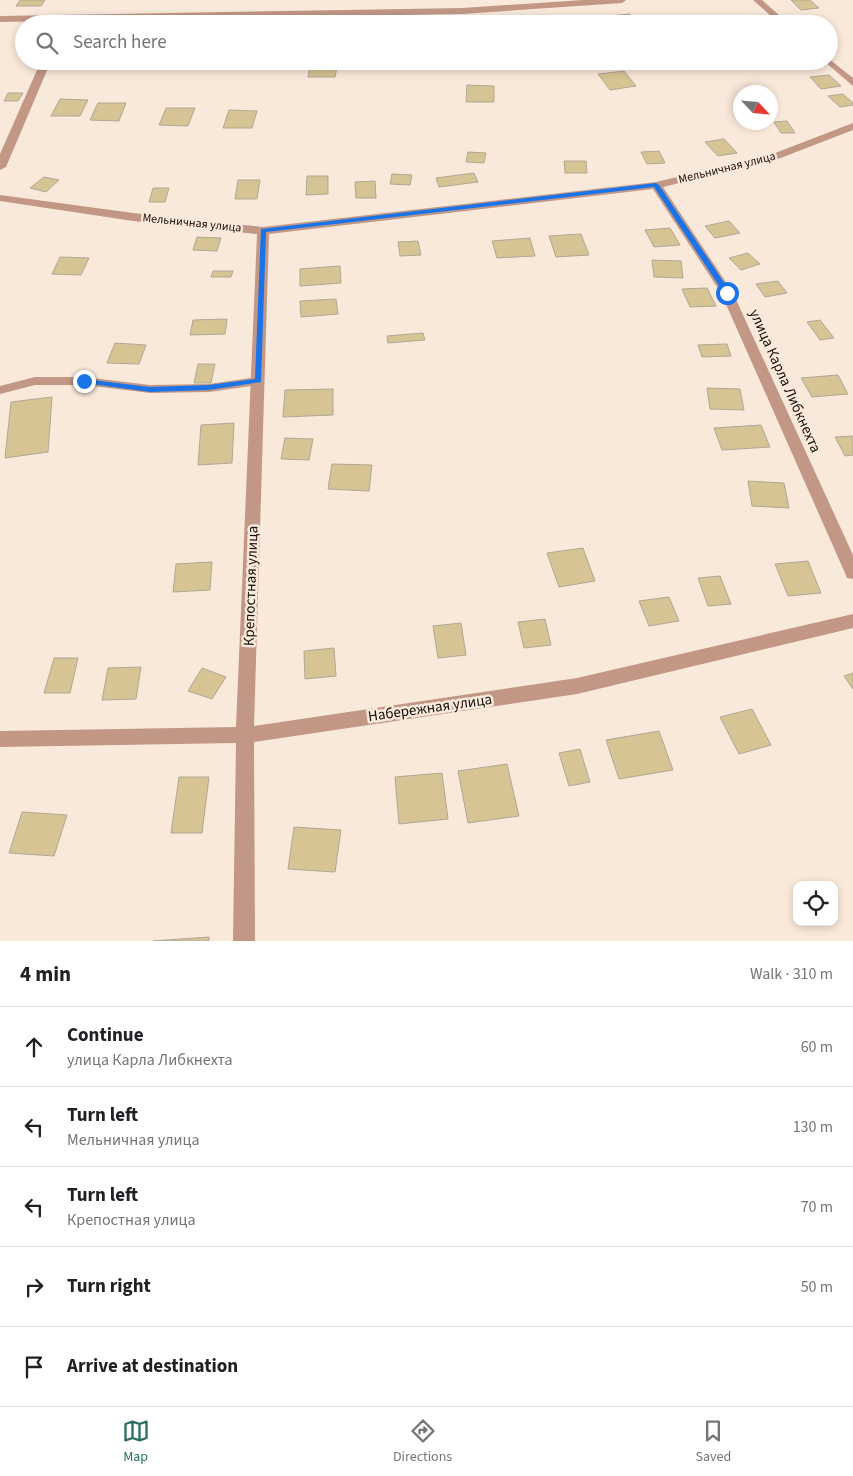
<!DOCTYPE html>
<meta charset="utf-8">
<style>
body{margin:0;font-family:"Source Sans 3",sans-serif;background:#f2f2f2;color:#202124}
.controls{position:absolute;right:15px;bottom:15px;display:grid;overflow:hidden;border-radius:10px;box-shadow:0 2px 8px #0003}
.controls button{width:45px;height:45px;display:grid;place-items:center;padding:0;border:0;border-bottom:1px solid #e0e0e0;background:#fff;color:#202124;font:25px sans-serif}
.compass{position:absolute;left:733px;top:85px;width:45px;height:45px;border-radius:50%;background:#fff;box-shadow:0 2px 8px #0003;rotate:116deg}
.stop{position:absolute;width:15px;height:15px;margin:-11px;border:4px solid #1a73e8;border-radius:50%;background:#fff}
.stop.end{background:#1a73e8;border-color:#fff;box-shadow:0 1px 5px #0008}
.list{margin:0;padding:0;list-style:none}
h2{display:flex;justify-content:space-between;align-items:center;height:65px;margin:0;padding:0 20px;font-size:21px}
h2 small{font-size:16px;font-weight:400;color:#757577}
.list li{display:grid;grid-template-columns:32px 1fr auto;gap:15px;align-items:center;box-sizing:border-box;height:80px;padding:0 20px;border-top:1px solid #e0e0e0}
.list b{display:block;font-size:19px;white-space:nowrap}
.list p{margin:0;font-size:16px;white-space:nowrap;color:#757577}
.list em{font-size:16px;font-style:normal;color:#757577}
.icon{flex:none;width:28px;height:28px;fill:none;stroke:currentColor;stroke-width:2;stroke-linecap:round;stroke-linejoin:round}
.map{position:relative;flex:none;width:853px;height:941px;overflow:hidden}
.search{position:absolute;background:#fff;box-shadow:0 2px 8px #0003;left:15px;right:15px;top:15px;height:55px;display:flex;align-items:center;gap:12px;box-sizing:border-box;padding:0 18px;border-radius:28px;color:#757577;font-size:19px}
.sheet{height:465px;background:#fff}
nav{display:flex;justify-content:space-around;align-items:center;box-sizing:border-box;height:70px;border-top:1px solid #e0e0e0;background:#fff;font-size:14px;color:#757577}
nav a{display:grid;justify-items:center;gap:2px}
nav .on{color:#2a6f62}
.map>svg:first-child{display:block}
</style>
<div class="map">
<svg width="853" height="941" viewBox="0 0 853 941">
<rect width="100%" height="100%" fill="#f9e9da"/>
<path fill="#d7c494" stroke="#afa896" d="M20 0H45L41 6H16Z
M791 0H810L819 8 801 10Z
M630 14 636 24H614L609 16Z
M311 61 338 62 335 77H308Z
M624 71 636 86 610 90 598 74Z
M829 75 841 86 821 89 810 77Z
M467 85 494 86V102H466Z
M8 93H23L18 101H4Z
M843 94 853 103V105L840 107 828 96Z
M60 99 88 100 80 116H51Z
M98 103H126L119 121 90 120Z
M166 108H195L188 126 159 125Z
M229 110 257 111 252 128H223Z
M787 121 795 133H781L774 122Z
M724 139 737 153 718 156 705 142Z
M659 151 665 163 647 164 641 152Z
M468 152 486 153 484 163 466 162Z
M564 161H586L587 173H565Z
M474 173 478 182 439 187 436 178Z
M392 174 412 175 410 185 390 184Z
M307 176H328V194L306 195Z
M44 177 59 180 46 192 30 188Z
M238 180H260L257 199H235Z
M375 181 376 198H356L355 182Z
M153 188H169L165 202H149Z
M729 221 740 233 715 238 705 226Z
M670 228 680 245 654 247 645 230Z
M581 234 589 255 556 257 549 236Z
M197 237 221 238 217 251 193 250Z
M530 238 535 256 497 258 492 241Z
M418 241 421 255 400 256 398 242Z
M748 253 760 264 741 270 729 258Z
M60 257 89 258 81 275 52 274Z
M652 260 681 261 683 278 654 277Z
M340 266 341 283 300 286V269Z
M213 271H233L231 277H211Z
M778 281 787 293 765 297 756 284Z
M707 288 716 306 690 307 682 289Z
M336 299 338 314 301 317 300 301Z
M227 319 225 334 190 335 193 320Z
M820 320 834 338 820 340 807 322Z
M423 333 425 340 388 343 387 336Z
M115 343 146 345 139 364 107 363Z
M727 344 731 356 702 357 698 345Z
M198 364H215L211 383H194Z
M838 375 848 394 812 397 801 378Z
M707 388 740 389 744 410 710 409Z
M333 389V415L283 417 285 390Z
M52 397 48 452 5 458 11 402Z
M234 423 232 463 198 465 201 425Z
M761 425 770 447 722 450 714 428Z
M853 436V455L845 456 835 437Z
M285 438 313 439 309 460 281 459Z
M332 464 372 465 369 491 328 489Z
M748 481 784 483 789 508 752 506Z
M583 548 595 581 559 587 547 553Z
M808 561 821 593 788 596 775 564Z
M212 562 210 590 173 592 176 564Z
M720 576 731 604 708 606 698 578Z
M669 597 679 621 649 626 639 601Z
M545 619 551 645 524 648 518 622Z
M461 623 466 655 438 658 433 626Z
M334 648 336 676 305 679 304 651Z
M54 658H78L70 693H44Z
M141 667 136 699 102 700 108 668Z
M202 668 226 677 212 699 188 691Z
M853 673V689L844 676Z
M752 709 771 745 739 754 720 717Z
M659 731 673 770 619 779 606 740Z
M580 749 590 782 569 786 559 753Z
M507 764 519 816 468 823 458 771Z
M442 773 448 819 399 824 395 777Z
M179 777H209L202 833H171Z
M22 812 67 815 54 856 9 853Z
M294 827 341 830 335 872 288 869Z
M209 937V941H153Z"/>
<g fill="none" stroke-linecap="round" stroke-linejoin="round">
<path fill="#c29786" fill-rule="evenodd" d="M753 0H762L789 24H780Z
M829 59 853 78V86L824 61H829Z
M35 377H84L150 385 209 384 258 377 264 381 258 385 209 392 150 393 84 385H35L0 394V386Z"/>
<path fill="#c29786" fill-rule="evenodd" d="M583 0H626L622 3 462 14 0 22V16L462 8Z
M41 61H51L6 167 0 170V154Z
M853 123V130L778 159 663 187 733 293 853 555V579L847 578 845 573 721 293 653 189 269 234 254 726 577 678 853 614V628L577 694 254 742 255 941H233L236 743 0 747V731L236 727 257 234 133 221 0 201V195L133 213 263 227 656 182 770 155Z"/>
</g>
<path fill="#1a73e8" d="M656 183 659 185 731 293 730 295H725L654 187 266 232 261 382 209 390 150 392 84 383 80 381 84 379 150 387 209 385 255 379 261 229Z"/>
<g text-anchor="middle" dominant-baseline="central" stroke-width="5" stroke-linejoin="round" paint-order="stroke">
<g font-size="12" fill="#140f0a" stroke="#f9e9da">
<text transform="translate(727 168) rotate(-14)">Мельничная улица</text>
<text transform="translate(192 223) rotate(6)">Мельничная улица</text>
</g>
<g font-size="15" fill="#140f0a" stroke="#f9e9da">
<text transform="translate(785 381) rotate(66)">улица Карла Либкнехта</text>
<text transform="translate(251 586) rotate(-88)">Крепостная улица</text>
<text transform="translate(430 708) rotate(-8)">Набережная улица</text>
</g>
</g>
</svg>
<div class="controls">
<button><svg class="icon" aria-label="locate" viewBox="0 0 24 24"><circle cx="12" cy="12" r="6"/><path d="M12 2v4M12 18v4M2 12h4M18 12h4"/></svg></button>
</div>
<svg class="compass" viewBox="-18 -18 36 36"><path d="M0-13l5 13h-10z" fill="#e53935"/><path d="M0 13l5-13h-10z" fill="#757577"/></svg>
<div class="stop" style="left:727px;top:293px"></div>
<div class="stop end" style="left:84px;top:381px"></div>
<div class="search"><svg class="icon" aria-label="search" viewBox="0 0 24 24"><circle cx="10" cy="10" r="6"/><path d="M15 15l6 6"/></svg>Search here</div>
</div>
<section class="sheet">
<h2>4 min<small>Walk · 310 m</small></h2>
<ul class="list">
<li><svg class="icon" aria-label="ahead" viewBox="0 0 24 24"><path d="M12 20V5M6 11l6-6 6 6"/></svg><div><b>Continue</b><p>улица Карла Либкнехта</p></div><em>60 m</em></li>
<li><svg class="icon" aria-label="left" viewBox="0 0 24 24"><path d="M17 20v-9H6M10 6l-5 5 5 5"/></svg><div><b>Turn left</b><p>Мельничная улица</p></div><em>130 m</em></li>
<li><svg class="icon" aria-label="left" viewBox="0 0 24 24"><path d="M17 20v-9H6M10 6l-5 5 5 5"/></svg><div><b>Turn left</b><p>Крепостная улица</p></div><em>70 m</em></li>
<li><svg class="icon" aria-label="right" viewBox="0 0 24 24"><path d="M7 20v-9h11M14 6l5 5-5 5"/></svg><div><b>Turn right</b></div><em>50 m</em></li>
<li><svg class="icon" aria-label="arrive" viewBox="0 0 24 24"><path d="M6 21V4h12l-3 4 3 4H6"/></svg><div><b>Arrive at destination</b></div></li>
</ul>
</section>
<nav>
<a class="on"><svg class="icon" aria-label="map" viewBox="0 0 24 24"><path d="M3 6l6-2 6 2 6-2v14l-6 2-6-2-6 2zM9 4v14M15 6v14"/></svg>Map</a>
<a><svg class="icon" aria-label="directions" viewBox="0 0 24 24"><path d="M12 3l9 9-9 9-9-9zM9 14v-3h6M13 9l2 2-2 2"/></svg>Directions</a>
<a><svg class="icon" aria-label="saved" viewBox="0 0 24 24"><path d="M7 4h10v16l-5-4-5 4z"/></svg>Saved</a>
</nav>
